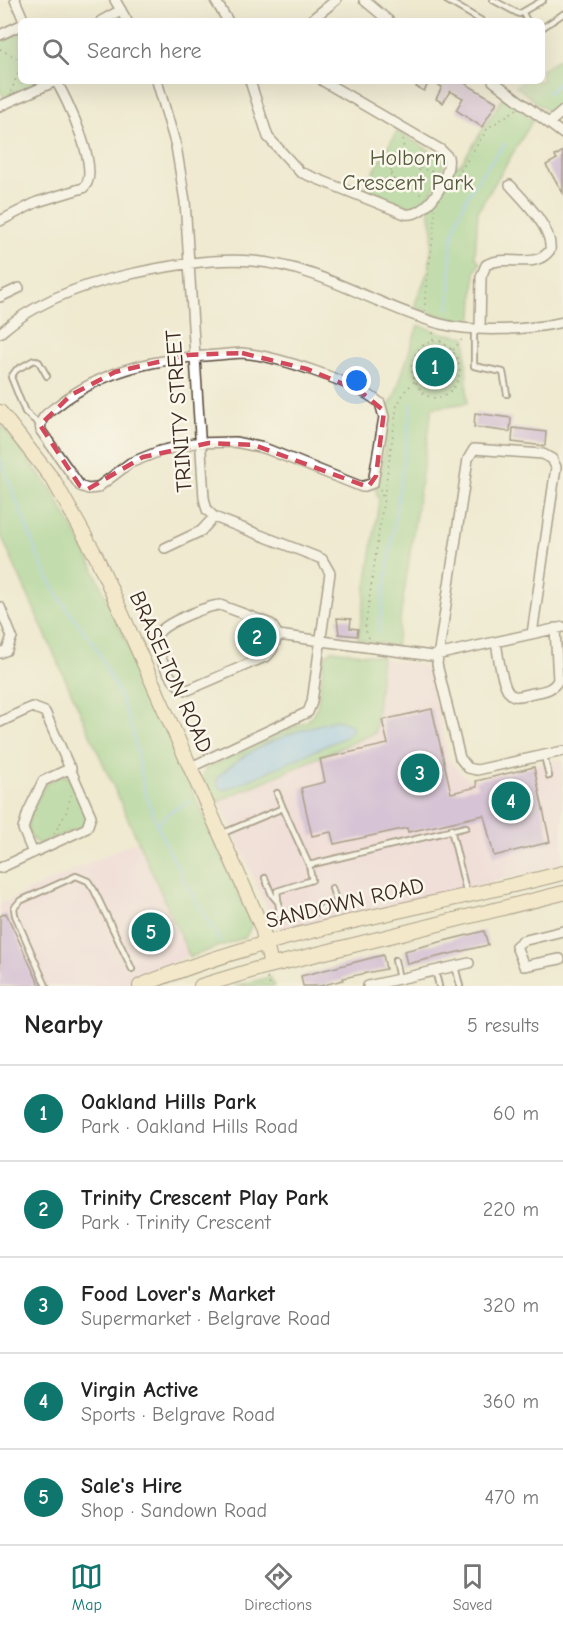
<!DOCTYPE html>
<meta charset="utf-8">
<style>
body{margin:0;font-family:"Comic Neue",sans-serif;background:#f2f2f2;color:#222}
.you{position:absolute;left:357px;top:381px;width:21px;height:21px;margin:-15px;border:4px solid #fff;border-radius:50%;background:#1a73e8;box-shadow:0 0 0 9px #1a73e833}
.badge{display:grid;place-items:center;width:39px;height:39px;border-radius:50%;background:#0f766e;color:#fff;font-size:20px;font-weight:700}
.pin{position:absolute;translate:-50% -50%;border:3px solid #fff;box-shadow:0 2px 6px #0006}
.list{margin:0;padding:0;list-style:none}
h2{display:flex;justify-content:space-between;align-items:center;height:78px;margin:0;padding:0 24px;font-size:26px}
h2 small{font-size:20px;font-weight:400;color:#767676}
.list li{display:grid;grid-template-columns:39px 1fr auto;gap:18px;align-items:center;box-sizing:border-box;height:96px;padding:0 24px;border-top:2px solid #e0e0e0}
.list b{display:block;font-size:22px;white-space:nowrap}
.list p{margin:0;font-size:20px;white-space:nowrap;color:#767676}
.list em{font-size:20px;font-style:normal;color:#767676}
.icon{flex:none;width:33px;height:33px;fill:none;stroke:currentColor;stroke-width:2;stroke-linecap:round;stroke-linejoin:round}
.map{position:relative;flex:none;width:563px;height:986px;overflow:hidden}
.search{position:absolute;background:#fff;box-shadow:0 6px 24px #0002;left:18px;right:18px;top:18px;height:66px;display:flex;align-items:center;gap:15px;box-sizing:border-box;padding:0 21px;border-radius:9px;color:#767676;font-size:22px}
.sheet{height:558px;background:#fff}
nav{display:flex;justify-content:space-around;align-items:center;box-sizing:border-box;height:84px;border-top:2px solid #e0e0e0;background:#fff;font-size:16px;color:#767676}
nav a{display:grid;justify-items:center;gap:3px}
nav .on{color:#0f766e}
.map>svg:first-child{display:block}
</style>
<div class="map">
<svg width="563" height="986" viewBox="0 0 563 986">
<rect width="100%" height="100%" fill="#fbf7ec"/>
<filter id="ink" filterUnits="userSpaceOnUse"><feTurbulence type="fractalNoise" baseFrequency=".0167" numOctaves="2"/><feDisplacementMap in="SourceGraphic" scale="12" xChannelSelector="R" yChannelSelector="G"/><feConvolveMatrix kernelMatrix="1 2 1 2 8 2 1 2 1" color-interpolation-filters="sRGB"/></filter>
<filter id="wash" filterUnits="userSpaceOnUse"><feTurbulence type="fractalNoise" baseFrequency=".008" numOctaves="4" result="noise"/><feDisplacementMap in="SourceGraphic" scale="24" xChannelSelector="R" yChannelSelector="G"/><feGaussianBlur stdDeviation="1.35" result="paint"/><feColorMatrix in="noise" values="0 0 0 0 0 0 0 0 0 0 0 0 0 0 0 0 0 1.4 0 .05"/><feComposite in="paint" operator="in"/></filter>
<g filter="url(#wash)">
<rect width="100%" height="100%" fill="#efead0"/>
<path fill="#f1d0e2" d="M382 659 419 664 430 674 449 760 468 780 563 759V865L286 930 274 925 220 802 375 733Z
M136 841 189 955 121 986H0V904Z"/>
<path fill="#8fcd84" stroke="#657c51" stroke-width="1.5" d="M21 33V81H42L4 98 0 90V41Z
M563 56V102L552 110H546L516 86 524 81H542V69Z
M504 96 533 120 478 211 475 256 480 263 475 272 473 316 466 321 437 315 416 307 415 304 429 269 433 231 429 210 454 166 461 164Z
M397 131 441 157 444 162C442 176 428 203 414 208L364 189Z
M418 325 441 333 466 337 467 403 432 408 396 646 358 640 379 501 375 487 380 479 389 415 388 407 394 398Z
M0 423 51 489 86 552 252 924 246 937 190 957 189 955 0 533Z
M244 622 262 628 266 626 272 635 267 648 251 657 240 633Z
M333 650 382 657 375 733 214 803 203 777 205 769 309 720 317 707 325 656Z
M64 775 70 778 88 817 82 827 38 844C15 828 38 801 46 783Z
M270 977 275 986H234Z"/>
<path fill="#7ebef3" stroke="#5c7488" stroke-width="1.5" d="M336 720 352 725V730L343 738 233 787 223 790 217 785V778C246 748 296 730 336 720Z"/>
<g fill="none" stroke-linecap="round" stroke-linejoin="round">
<path stroke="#7ebef3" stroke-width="2" d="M548 93 563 79
M449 309C451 285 449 259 453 235 460 200 483 171 505 144
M0 458 42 567 62 602 94 644 121 699 132 730 145 792 157 825 182 877 220 942
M378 633 412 404
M157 825 171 811 191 801"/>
</g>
<g id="blocks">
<path fill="#b894db" d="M420 81H430L424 91 416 87Z
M432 81H461L497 102 482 127 456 110 463 98 450 91 443 103 436 99 442 87Z
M563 151V193L546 165 557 159 555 156Z
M475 413 511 418 510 432 474 427Z
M513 428 546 432 545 446 512 442Z
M337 618 351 619 350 628 358 629 357 636 339 634Z
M432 709 451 793 477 787 476 781 534 767 550 842 494 856 484 815 408 832 407 828 334 844 331 832 312 836 301 788 325 782 320 759 388 744 382 720Z
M6 913 40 986H0V916Z
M484 931 488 945 407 964 404 951Z
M383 955 386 969 343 978V980L320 986H303L301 976Z"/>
</g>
</g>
<g filter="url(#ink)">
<use href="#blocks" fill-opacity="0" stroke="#564739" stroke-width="1.5"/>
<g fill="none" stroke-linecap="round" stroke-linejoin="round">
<g stroke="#564739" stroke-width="8">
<path id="lane" d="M446 0 482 21
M493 0 519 14 543 0
M523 13 527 21
M542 28 563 14
M478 330 474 334V366L503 372 507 394
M40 425 25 412 11 377 16 370 34 360 39 362 47 376
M544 756 549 776
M277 793 283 808
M451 829 467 895
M221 834 283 808 309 865 466 827
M265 878 272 895 279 903
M318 912 324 907 337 904 332 888
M283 919 280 916 277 891 312 880 309 865
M395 960 399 979
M455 966 460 986
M435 970 439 986
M46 986 15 915 14 908 20 901 76 876 88 881 94 890 132 969"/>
</g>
<g stroke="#564739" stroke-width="12">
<path id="street" d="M15 0 24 21
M115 0 127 21
M215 0 228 21
M364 0 389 21
M101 21 121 10
M310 21 336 0
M0 35 21 25
M157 81 176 146 185 201 204 498 207 510 214 517 322 559 330 573 312 702 308 712 191 767
M250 81 268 137 300 172 405 214C427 218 452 176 448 157L441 150 323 81
M493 81 563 134
M0 106 56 81
M549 123 563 111
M0 221 37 202 83 188C103 174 67 99 56 81
M0 297 19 288
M480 328 481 277 486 265C506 253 535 271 550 250 553 229 524 200 510 185
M0 333C35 302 81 285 126 275 167 266 210 258 252 261 320 266 377 307 441 324 474 333 530 330 563 322
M242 353C276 356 354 381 380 403L384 417 373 483 362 487 264 448 235 442 194 443 160 451 130 463 97 488 88 489 80 486 41 431C38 418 48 413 57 406 114 361 174 358 242 353Z
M165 548 201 531 214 517
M0 607 12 637 7 650 0 653
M532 634 556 467 552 459 543 454 474 449 468 459 437 664 460 758 468 768 477 770 563 751
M278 635 271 624 220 605C207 606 164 623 158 634 151 646 172 689 188 690L267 656 272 650 278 635 432 656 563 627
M496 642C498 653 502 693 514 696 520 697 528 694 533 693 544 691 553 690 558 680L555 628
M0 722 32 707 45 712 91 816 87 828 0 868
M33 853 23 829 28 812 43 781 71 768
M560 959 524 966 516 946 522 941 563 931
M368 986 469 963"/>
</g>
<g stroke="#564739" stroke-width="16">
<path id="secondary" d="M0 412 54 481 96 556 262 928 271 965
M140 986C275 930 422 909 563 873
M201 986 257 969 563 893"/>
</g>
<path stroke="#564739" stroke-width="1.5" stroke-dasharray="1.5 4.5" stroke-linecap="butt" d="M0 49 20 60
M21 58V63
M11 92 21 65
M403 139 404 155
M391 171a14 14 0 1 1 28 0a14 14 0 1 1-28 0Z
M419 168 438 173
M454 181 488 128 517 109
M411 185 423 197
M372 191 391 175
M425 311C424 277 435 245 435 209
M433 340V330
M440 341C487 367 438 422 418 386 414 379 411 372 412 363 416 350 424 340 440 341Z
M453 350 463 338
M380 489 383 499
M369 638 365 629 397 406 405 391 415 381
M54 834 66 813 71 795
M267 978 270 986"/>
<use href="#lane" stroke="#fff" stroke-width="4.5"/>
<use href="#street" stroke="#fff" stroke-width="9"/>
<use href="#secondary" stroke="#f9e7c3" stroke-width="14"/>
</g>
</g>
<path d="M0 0H563V986H0ZM242 353 307 369 360 391 384 411 376 476 368 487 254 445 209 443 143 457 88 489 80 486 40 425 71 395 115 372 188 355Z" fill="#efead0" fill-opacity=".55" fill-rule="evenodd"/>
<path fill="none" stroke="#d1495b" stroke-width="4.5" stroke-dasharray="12 8" stroke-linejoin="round" d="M242 353 307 369 360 391 384 411 376 476 368 487 254 445 209 443 143 457 88 489 80 486 40 425 71 395 115 372 188 355Z"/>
<g text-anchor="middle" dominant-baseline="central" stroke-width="5" stroke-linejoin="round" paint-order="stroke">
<g font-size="22" fill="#545b3d" stroke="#fbf7ec">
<text x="408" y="158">Holborn<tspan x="408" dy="25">Crescent Park</tspan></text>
</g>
<g font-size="22" fill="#3b2a1e" stroke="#fbf7ec">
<text transform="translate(179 411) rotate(-94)">TRINITY STREET</text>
<text transform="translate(171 672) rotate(66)">BRASELTON ROAD</text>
<text transform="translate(345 903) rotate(-13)">SANDOWN ROAD</text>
</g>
</g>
</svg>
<div class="you"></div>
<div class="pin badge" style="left:435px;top:367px">1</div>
<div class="pin badge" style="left:257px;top:637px">2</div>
<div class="pin badge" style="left:420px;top:773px">3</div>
<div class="pin badge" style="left:511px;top:801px">4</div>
<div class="pin badge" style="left:151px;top:932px">5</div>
<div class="search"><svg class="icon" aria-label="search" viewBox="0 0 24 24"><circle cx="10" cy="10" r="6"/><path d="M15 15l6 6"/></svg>Search here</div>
</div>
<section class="sheet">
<h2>Nearby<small>5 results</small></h2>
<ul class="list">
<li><span class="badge">1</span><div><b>Oakland Hills Park</b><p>Park · Oakland Hills Road</p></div><em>60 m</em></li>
<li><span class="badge">2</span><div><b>Trinity Crescent Play Park</b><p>Park · Trinity Crescent</p></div><em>220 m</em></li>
<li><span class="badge">3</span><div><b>Food Lover's Market</b><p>Supermarket · Belgrave Road</p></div><em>320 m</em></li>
<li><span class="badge">4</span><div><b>Virgin Active</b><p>Sports · Belgrave Road</p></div><em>360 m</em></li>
<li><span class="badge">5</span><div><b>Sale's Hire</b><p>Shop · Sandown Road</p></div><em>470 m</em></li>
</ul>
</section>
<nav>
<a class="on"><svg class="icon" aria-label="map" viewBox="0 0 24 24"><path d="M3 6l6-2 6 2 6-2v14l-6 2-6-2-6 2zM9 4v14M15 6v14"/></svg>Map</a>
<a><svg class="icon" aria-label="directions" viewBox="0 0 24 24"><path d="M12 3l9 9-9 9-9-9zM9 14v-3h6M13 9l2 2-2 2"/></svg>Directions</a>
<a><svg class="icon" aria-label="saved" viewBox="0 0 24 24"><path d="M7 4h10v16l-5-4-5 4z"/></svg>Saved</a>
</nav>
